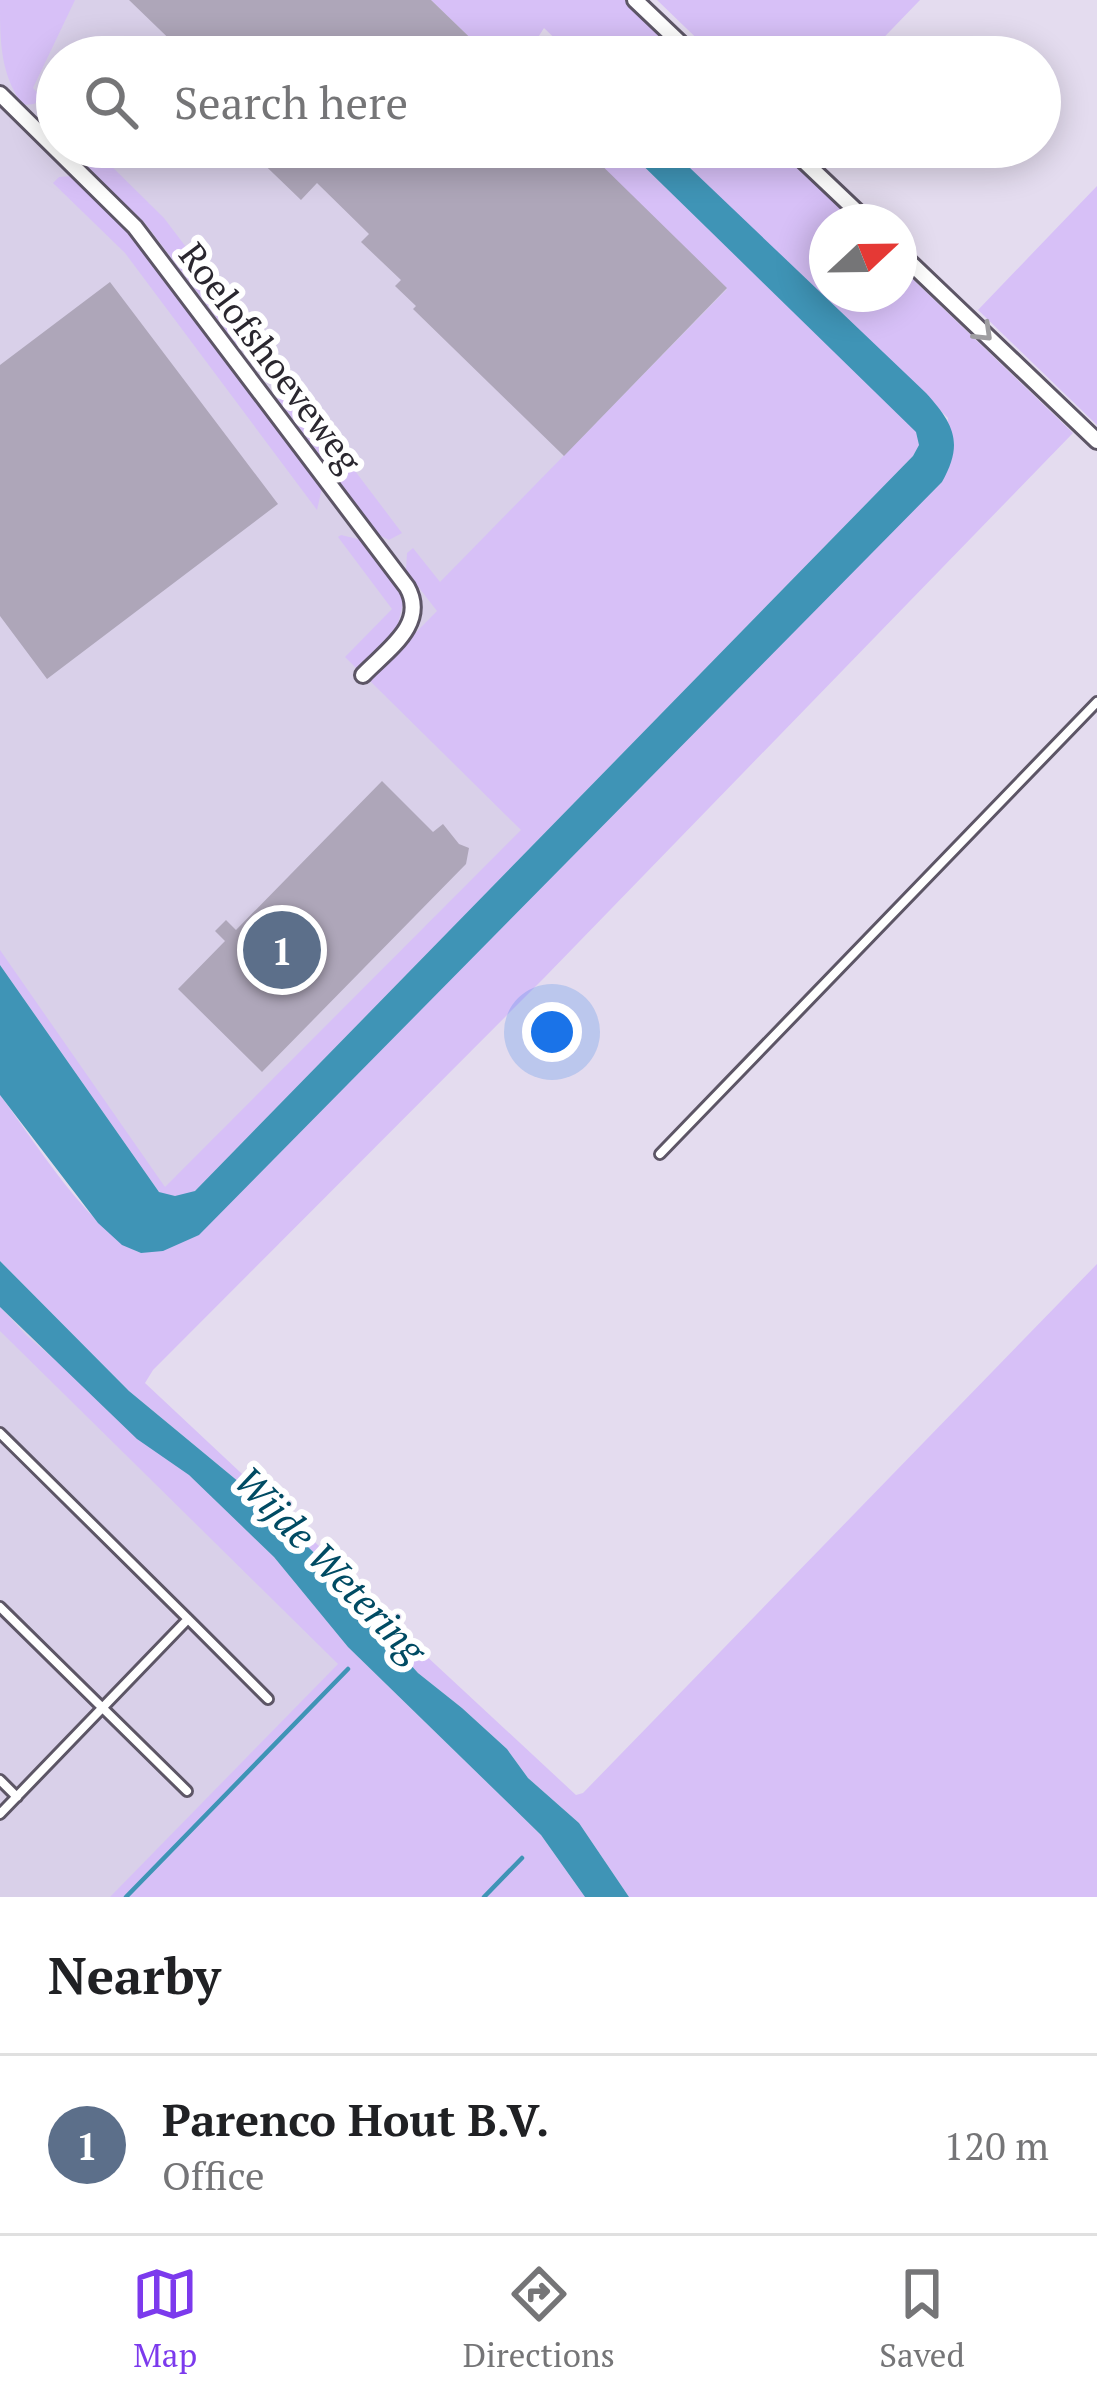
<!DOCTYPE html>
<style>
body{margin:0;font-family:"PT Serif",serif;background:#f6f6f6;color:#202124}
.compass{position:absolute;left:809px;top:204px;width:108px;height:108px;border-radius:50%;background:#fff;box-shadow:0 6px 30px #0003;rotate:68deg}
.you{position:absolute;left:552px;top:1032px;width:42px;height:42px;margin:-30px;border:9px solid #fff;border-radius:50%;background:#1a73e8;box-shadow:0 0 0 18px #1a73e833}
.badge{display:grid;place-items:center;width:78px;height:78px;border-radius:50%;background:#7c3aed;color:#fff;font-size:39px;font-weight:700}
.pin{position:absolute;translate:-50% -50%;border:6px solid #fff;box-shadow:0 3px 12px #0006}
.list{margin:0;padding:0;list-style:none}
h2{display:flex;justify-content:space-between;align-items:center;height:156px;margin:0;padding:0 48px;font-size:51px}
h2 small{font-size:39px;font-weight:400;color:#757577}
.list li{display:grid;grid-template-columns:78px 1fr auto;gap:36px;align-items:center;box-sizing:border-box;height:180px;padding:0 48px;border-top:3px solid #e0e0e0}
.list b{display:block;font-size:45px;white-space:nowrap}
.list p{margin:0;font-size:39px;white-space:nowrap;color:#757577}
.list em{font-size:39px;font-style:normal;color:#757577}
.icon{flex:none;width:66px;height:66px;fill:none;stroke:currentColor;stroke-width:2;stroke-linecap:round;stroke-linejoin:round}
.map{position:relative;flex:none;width:1097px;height:1897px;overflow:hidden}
.search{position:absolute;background:#fff;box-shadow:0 6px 30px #0003;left:36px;right:36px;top:36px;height:132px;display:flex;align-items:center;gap:30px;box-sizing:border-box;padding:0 42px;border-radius:66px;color:#757577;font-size:45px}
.sheet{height:336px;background:#fff}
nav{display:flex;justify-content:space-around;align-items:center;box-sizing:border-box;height:168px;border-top:3px solid #e0e0e0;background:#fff;font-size:33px;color:#757577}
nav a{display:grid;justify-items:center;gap:6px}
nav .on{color:#7c3aed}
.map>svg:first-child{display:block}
</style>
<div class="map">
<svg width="1097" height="1897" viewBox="0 0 1097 1897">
<rect width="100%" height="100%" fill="#e4dcef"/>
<path fill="#d9d0e9" d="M0 0H479L550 57H57V147H643L945 441 194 1220 0 1042Z
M0 1287 370 1646 131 1897H0Z"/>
<path fill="#d7c0f7" d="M0 0H75L33 88 42 98 34 104 23 105C0 74 0 41 0 0Z
M431 0H626L684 57H574L544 28 528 53 532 57H490Z
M657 0H920L865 57H716Z
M66 147H92L164 218 264 350 250 355 240 349 145 223Z
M582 147H624L917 432 919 445 913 456 195 1191C183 1197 171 1198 159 1192L0 965V950L165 1187 521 830 369 680 437 611 406 571 407 553 413 548 440 582 727 289Z
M668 147H777L854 222H827V294H899V266L1073 433 544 978 153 1370 145 1383 319 1546 394 1626 576 1795 583 1793 1097 1264V1897H629L579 1823 528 1778 507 1749 462 1708 418 1673 356 1604 334 1572 251 1492 129 1391 0 1261V1095C34 1140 91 1233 141 1253L942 482 948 418Z
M72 176 136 240 322 488 317 510 125 253 53 183 59 177Z
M1097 186V425L978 310Z
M281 373 402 533 389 540 379 535 277 398 274 385Z
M341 535 362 540 404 599 397 628 357 669 345 657 392 609 338 537Z
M0 1307 26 1335 189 1475 274 1557 348 1647 541 1835 585 1897H110L338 1664 0 1331Z"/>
<path fill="#3f94b6" d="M624 147H668L926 393C954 424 964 443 942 482L199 1235 163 1251 141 1253 122 1245 98 1223 0 1095V965L159 1192 175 1196 195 1191 913 456 919 445 916 432Z
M0 1261 129 1391 251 1492 334 1572 356 1604 418 1673 462 1708 507 1749 528 1778 579 1823 629 1897H585L541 1835 348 1647 274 1557 189 1475 137 1439 0 1307Z"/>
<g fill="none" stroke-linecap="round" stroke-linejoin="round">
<path stroke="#3f94b6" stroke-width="4.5" d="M126 1897 348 1669
M484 1897 522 1858"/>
</g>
<path fill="#aea6b9" d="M129 0H431L490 57H188Z
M246 147H583L727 288 564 456 413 309 416 306 395 286 401 280 361 242 369 234 317 183 301 200Z
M110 282 278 504 47 679 0 616V365Z
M382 781 433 832 443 824 459 844 469 848 466 864 262 1072 178 989 225 941 215 931 226 920 236 930Z"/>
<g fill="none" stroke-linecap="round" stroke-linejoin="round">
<g stroke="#5d5666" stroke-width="14">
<path id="lane" d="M660 1154 1097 702
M0 1433 188 1619
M0 1607 187 1791
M0 1780 17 1797
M0 1814 188 1619 268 1699"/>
</g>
<g stroke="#5d5666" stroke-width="20">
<path id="street" d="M635 0 695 57
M0 94 135 227 407 587C428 624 387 650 363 675
M789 147 868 222
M899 252 1097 441"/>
</g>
<use href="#lane" stroke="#fff" stroke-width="8"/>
<use href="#street" stroke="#fff" stroke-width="14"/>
</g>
<defs><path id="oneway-chevron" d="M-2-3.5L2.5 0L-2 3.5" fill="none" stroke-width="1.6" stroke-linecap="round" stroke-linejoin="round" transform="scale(3)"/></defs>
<use stroke="#9f9ea1" href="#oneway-chevron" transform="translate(984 333) rotate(44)"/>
<g text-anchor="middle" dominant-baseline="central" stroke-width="12" stroke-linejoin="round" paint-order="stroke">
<g font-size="36" fill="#2a272f" stroke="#fff">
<text transform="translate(271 357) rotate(53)">Roelofshoeveweg</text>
</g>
<g font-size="39" font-style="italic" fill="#004b63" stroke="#fff">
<text transform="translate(331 1564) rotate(46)">Wijde Wetering</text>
</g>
</g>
</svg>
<svg class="compass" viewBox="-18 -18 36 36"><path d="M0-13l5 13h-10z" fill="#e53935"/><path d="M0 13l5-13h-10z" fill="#757577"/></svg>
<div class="you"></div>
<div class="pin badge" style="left:282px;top:950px;background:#5c6f8a">1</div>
<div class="search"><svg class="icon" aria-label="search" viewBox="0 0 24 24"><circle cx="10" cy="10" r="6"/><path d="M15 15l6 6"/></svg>Search here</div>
</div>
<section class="sheet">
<h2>Nearby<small></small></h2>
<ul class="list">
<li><span class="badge" style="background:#5c6f8a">1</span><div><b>Parenco Hout B.V.</b><p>Office</p></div><em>120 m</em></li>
</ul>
</section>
<nav>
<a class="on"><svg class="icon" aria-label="map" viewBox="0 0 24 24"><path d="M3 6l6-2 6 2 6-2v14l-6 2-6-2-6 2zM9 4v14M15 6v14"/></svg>Map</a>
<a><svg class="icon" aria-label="directions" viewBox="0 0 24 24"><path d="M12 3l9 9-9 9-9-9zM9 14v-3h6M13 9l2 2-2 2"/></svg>Directions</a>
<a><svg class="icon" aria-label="saved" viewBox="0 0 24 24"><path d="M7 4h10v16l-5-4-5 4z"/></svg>Saved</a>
</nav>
